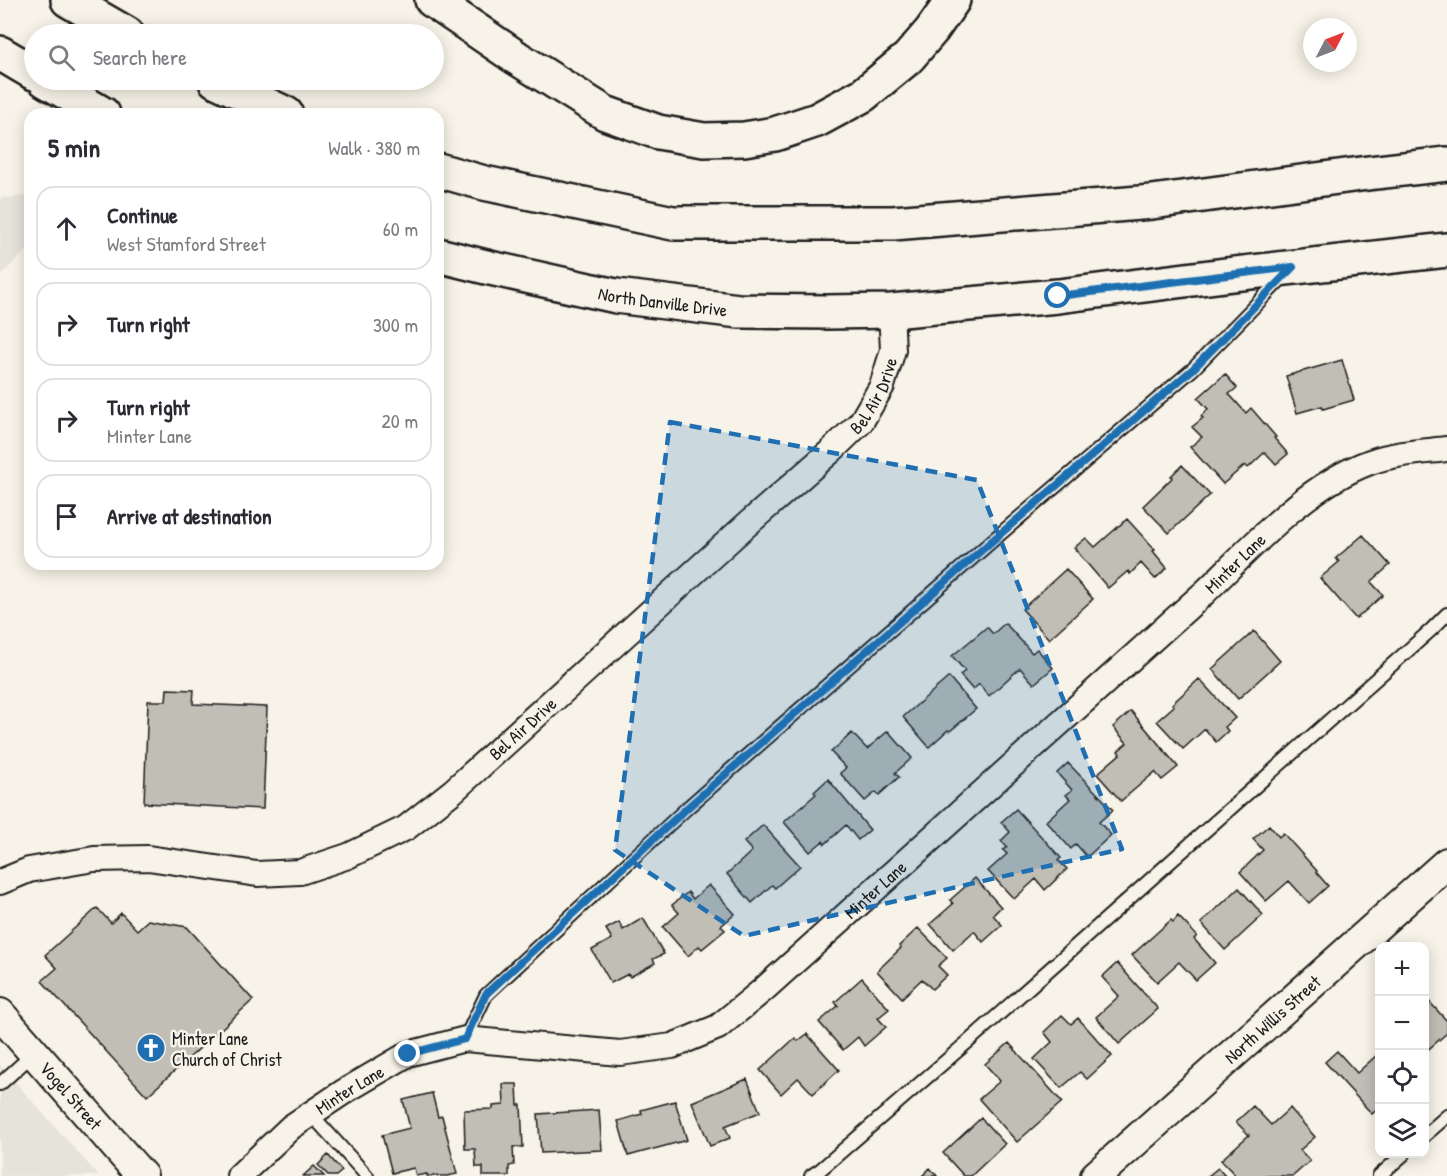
<!DOCTYPE html>
<meta charset="utf-8">
<style>
body{margin:0;font-family:"Patrick Hand",sans-serif;background:#f2f2f3;color:#2b2b33}
.controls{position:absolute;right:18px;bottom:18px;display:grid;overflow:hidden;border-radius:12px;box-shadow:0 3px 15px #0003}
.controls button{width:54px;height:54px;display:grid;place-items:center;padding:0;border:0;border-bottom:2px solid #e1e1e2;background:#fff;color:#2b2b33;font:30px sans-serif}
.compass{position:absolute;left:1303px;top:18px;width:54px;height:54px;border-radius:50%;background:#fff;box-shadow:0 3px 15px #0003;rotate:48deg}
.stop{position:absolute;width:18px;height:18px;margin:-14px;border:4px solid #1f6fb2;border-radius:50%;background:#fff}
.stop.end{background:#1f6fb2;border-color:#fff;box-shadow:0 2px 6px #0008}
.list{margin:0;padding:0;list-style:none}
h2{display:flex;justify-content:space-between;align-items:center;height:78px;margin:0;padding:0 24px;font-size:26px}
h2 small{font-size:20px;font-weight:400;color:#7c7c81}
.list li{display:grid;grid-template-columns:39px 1fr auto;gap:18px;align-items:center;box-sizing:border-box;height:84px;margin:0 12px 12px;padding:0 12px;border:2px solid #e1e1e2;border-radius:18px}
.list b{display:block;font-size:22px;white-space:nowrap}
.list p{margin:0;font-size:20px;white-space:nowrap;color:#7c7c81}
.list em{font-size:20px;font-style:normal;color:#7c7c81}
.icon{flex:none;width:33px;height:33px;fill:none;stroke:currentColor;stroke-width:2;stroke-linecap:round;stroke-linejoin:round}
.map{position:relative;flex:none;width:1447px;height:1176px;overflow:hidden}
.search{position:absolute;background:#fff;box-shadow:0 3px 15px #0003;left:24px;top:24px;width:420px;height:66px;display:flex;align-items:center;gap:15px;box-sizing:border-box;padding:0 21px;border-radius:33px;color:#7c7c81;font-size:22px}
.panel{position:absolute;background:#fff;box-shadow:0 3px 15px #0003;left:24px;top:108px;width:420px;height:462px;border-radius:18px}
.map>svg:first-child{display:block}
</style>
<div class="map">
<svg width="1447" height="1176" viewBox="0 0 1447 1176">
<rect width="100%" height="100%" fill="#f7f3e8"/>
<filter id="ink" filterUnits="userSpaceOnUse"><feTurbulence type="fractalNoise" baseFrequency=".0167" numOctaves="2"/><feDisplacementMap in="SourceGraphic" scale="12" xChannelSelector="R" yChannelSelector="G"/><feConvolveMatrix kernelMatrix="1 2 1 2 8 2 1 2 1" color-interpolation-filters="sRGB"/></filter>
<g filter="url(#ink)">
<path fill="#e6e3d9" d="M30 196V247L0 276V198Z
M0 1065 99 1176H0Z"/>
<path fill="#c0beb5" stroke="#1c1c1c" stroke-width="1.5" d="M1342 360 1354 400 1323 409 1322 406 1297 413 1286 376Z
M1225 374 1237 388 1229 394 1246 413 1251 408 1276 437 1274 438 1288 454 1276 464 1265 452 1248 468 1245 465 1223 484 1190 447 1202 437 1192 427 1203 418 1201 416 1208 409 1198 398Z
M1182 465 1210 495 1169 533 1143 506 1173 477 1171 476Z
M1127 519 1155 550 1153 551 1167 568 1155 579 1141 563 1130 574 1128 571 1108 588 1074 548 1086 538 1095 547Z
M1363 535 1390 565 1371 582 1383 595 1356 619 1320 578 1339 562 1336 558Z
M1066 569 1093 599 1049 639 1022 609Z
M1005 623 1032 653 1037 649 1053 668 1034 684 1020 668 989 696 979 684 973 690 960 675 965 671 952 656 987 627 993 634Z
M1254 631 1280 661 1238 699 1212 669Z
M949 677 976 709 950 731 948 730 929 747 903 717Z
M1199 679 1235 718 1225 727 1228 731 1216 742 1205 729 1183 749 1157 721 1174 706 1172 704Z
M167 689 194 690 193 704 267 707 263 809 144 803 148 701H166Z
M1131 711 1178 767 1162 780 1155 772 1121 801 1097 774 1120 754 1118 751 1127 743 1113 727Z
M888 731 912 758 895 773 899 777 879 795 876 792 865 801 840 773 846 768 831 752 852 733 867 749Z
M1068 763 1113 810 1099 822 1111 835 1087 857 1076 844 1071 849 1046 821 1070 799 1066 795 1072 790 1057 773Z
M828 779 870 830 858 840 846 825 825 844 823 841 810 852 784 822 816 794 814 792Z
M1016 809 1061 858 1058 860 1067 869 1045 890 1036 879 1014 899 988 871 1007 854 1003 850 1007 847 1001 841 1010 832 1001 822Z
M763 825 800 866 775 888 772 885 752 903 727 874 752 851 744 842Z
M1269 825 1279 837 1283 833 1317 871 1316 872 1328 886 1309 903 1289 881 1266 901 1240 872 1263 850 1253 839Z
M975 878 1001 907 993 915 1002 925 983 942 974 931 953 950 930 924 953 904 950 900Z
M709 885 735 914 721 926 725 930 702 949 699 946 688 956 663 927 679 913 672 905 688 892 693 899Z
M1239 888 1263 915 1225 950 1201 923Z
M97 908 111 923 121 913 137 930 148 920 187 927 253 1000 147 1096 42 981 57 968 45 955Z
M1178 916 1197 936 1194 939 1215 963 1196 980 1179 962 1157 982 1132 955 1171 920 1173 922Z
M643 918 664 954 653 959 655 963 630 977 628 974 611 983 592 950 612 939 606 929 619 922 623 930Z
M918 928 947 958 938 966 947 975 932 989 922 979 902 998 877 971 901 948 899 946Z
M1117 963 1158 1009 1119 1044 1096 1017 1119 996 1102 977Z
M862 978 889 1009 878 1018 886 1027 864 1046 858 1037 843 1050 819 1022 838 1006 835 1002Z
M1424 996 1447 1021V1033L1424 1053Z
M1062 1015 1071 1024 1078 1018 1112 1056 1087 1079 1080 1072 1061 1088 1034 1059 1052 1042 1044 1032Z
M807 1034 839 1070 813 1094 798 1078 781 1094 760 1070 795 1038 798 1041Z
M1009 1043 1062 1102 1017 1142 979 1099 1000 1081 985 1064Z
M1337 1051 1357 1073 1378 1054 1380 1056V1096L1378 1097 1380 1099V1107L1372 1114 1325 1062Z
M747 1079 760 1112 725 1126 730 1138 710 1146 692 1102Z
M503 1084H517L518 1105H521L523 1147H513L514 1165 509 1166V1176H483V1167H476L475 1149H465L464 1110 493 1109V1106L504 1105Z
M432 1093 438 1117 442 1116 457 1174 447 1176H427V1174L416 1176 414 1168 392 1173 382 1135 410 1128 403 1100Z
M675 1101 687 1140 628 1156 618 1121 642 1114 641 1110Z
M1253 1106 1271 1125 1290 1108 1315 1137 1300 1150 1310 1161 1293 1176H1236L1221 1160 1249 1135 1236 1122Z
M599 1110 602 1150 541 1153 538 1114Z
M981 1118 1005 1144 971 1176H964L943 1153Z
M328 1155 342 1171 336 1176H329L318 1165Z
M314 1166 324 1176H303Z
M930 1168 937 1176H922Z
M1218 1168 1225 1176H1208Z"/>
<g fill="none" stroke-linecap="round" stroke-linejoin="round">
<g stroke="#1c1c1c" stroke-width="16">
<path id="service" d="M465 1039 486 995 687 808 992 541 1193 369 1286 274
M0 1084 34 1053
M311 1114 367 1176
M1424 1136 1447 1116
M811 1176 820 1170 970 1040 1431 630 1447 614
M1379 1176 1404 1154"/>
</g>
<g stroke="#1c1c1c" stroke-width="28">
<g id="minor">
<path id="s1" d="M0 882 29 870 94 859 148 858 257 874 300 872 348 856 406 828 453 791 743 528 831 451 861 422 882 386 893 350 891 311"/>
<path id="s2" d="M239 1176 291 1127 345 1091 408 1054 465 1039 620 1053 672 1046 718 1027 763 990 1204 593C1253 546 1305 486 1370 462 1395 453 1421 452 1447 449"/>
</g>
</g>
<g stroke="#1c1c1c" stroke-width="34">
<g id="tertiary">
<path id="s3" d="M0 1014 142 1176"/>
<path id="s4" d="M1096 1176 1447 863"/>
</g>
</g>
<g stroke="#1c1c1c" stroke-width="38">
<g id="secondary">
<path d="M0 53 34 73"/>
<path d="M45 80 103 114"/>
<path id="s5" d="M438 255 490 268 616 296 739 311 827 312 891 311 1058 296 1225 275 1447 250"/>
</g>
</g>
<g stroke="#1c1c1c" stroke-width="38">
<path id="motorway" d="M68 0 127 34
M432 0 517 58 605 113 658 132 704 140 744 139 775 134 817 120 863 95 908 58 932 30 953 0
M215 80 286 114
M438 170 484 183 673 223H893L1152 202 1368 173 1447 164"/>
</g>
<use href="#service" stroke="#f7f3e8" stroke-width="12"/>
<use href="#minor" stroke="#f7f3e8" stroke-width="24"/>
<use href="#tertiary" stroke="#f7f3e8" stroke-width="30"/>
<use href="#secondary" stroke="#f7f3e8" stroke-width="33"/>
<use href="#motorway" stroke="#f7f3e8" stroke-width="33"/>
</g>
</g>
<g fill="none" stroke-linecap="round" stroke-linejoin="round" filter="url(#ink)">
<path stroke="#1f6fb2" stroke-width="8" d="M408 1054 465 1039 486 994 687 808 992 541 1193 369 1293 267 1058 296"/>
</g>
<path fill="#1f6fb2" fill-opacity="0.2" stroke="#1f6fb2" stroke-width="4.5" stroke-dasharray="12 8" stroke-linejoin="round" d="M670 422 977 480 1122 849 744 936 615 850Z"/>
<defs>
<g id="church-disc" transform="scale(1.5)"><circle r="9.5" fill="#1f6fb2" stroke="#f7f3e8"/><path d="M-1.2-6h2.4v3.5h3.3v2.4h-3.3V6h-2.4V-.1h-3.3v-2.4h3.3Z" fill="#fff"/></g>
</defs>
<g fill-rule="evenodd">
<use href="#church-disc" x="151" y="1048"/>
</g>
<g text-anchor="middle" dominant-baseline="central" stroke-width="5" stroke-linejoin="round" paint-order="stroke">
<g font-size="18" fill="#1c1c1c" stroke="#f7f3e8">
<text stroke="none"><textPath href="#s5" startOffset="230">North Danville Drive</textPath></text>
<text stroke="none"><textPath href="#s1" startOffset="1059">Bel Air Drive</textPath></text>
<text stroke="none"><textPath href="#s2" startOffset="1221">Minter Lane</textPath></text>
<text stroke="none"><textPath href="#s1" startOffset="573">Bel Air Drive</textPath></text>
<text stroke="none"><textPath href="#s2" startOffset="735">Minter Lane</textPath></text>
<text stroke="none"><textPath href="#s4" startOffset="236">North Willis Street</textPath></text>
<text stroke="none"><textPath href="#s2" startOffset="141">Minter Lane</textPath></text>
<text stroke="none"><textPath href="#s3" startOffset="108">Vogel Street</textPath></text>
</g>
<g font-size="18" fill="#1c1c1c" stroke="#f7f3e8" text-anchor="start">
<text x="172" y="1038">Minter Lane<tspan x="172" dy="21">Church of Christ</tspan></text>
</g>
</g>
</svg>
<div class="controls">
<button>+</button>
<button>−</button>
<button><svg class="icon" aria-label="locate" viewBox="0 0 24 24"><circle cx="12" cy="12" r="6"/><path d="M12 2v4M12 18v4M2 12h4M18 12h4"/></svg></button>
<button><svg class="icon" aria-label="layers" viewBox="0 0 24 24"><path d="M12 4l9 5-9 5-9-5zM3 14l9 5 9-5"/></svg></button>
</div>
<svg class="compass" viewBox="-18 -18 36 36"><path d="M0-13l5 13h-10z" fill="#e53935"/><path d="M0 13l5-13h-10z" fill="#7c7c81"/></svg>
<div class="stop" style="left:1058px;top:296px"></div>
<div class="stop end" style="left:408px;top:1054px"></div>
<div class="search"><svg class="icon" aria-label="search" viewBox="0 0 24 24"><circle cx="10" cy="10" r="6"/><path d="M15 15l6 6"/></svg>Search here</div>
<section class="panel">
<h2>5 min<small>Walk · 380 m</small></h2>
<ul class="list">
<li><svg class="icon" aria-label="ahead" viewBox="0 0 24 24"><path d="M12 20V5M6 11l6-6 6 6"/></svg><div><b>Continue</b><p>West Stamford Street</p></div><em>60 m</em></li>
<li><svg class="icon" aria-label="right" viewBox="0 0 24 24"><path d="M7 20v-9h11M14 6l5 5-5 5"/></svg><div><b>Turn right</b></div><em>300 m</em></li>
<li><svg class="icon" aria-label="right" viewBox="0 0 24 24"><path d="M7 20v-9h11M14 6l5 5-5 5"/></svg><div><b>Turn right</b><p>Minter Lane</p></div><em>20 m</em></li>
<li><svg class="icon" aria-label="arrive" viewBox="0 0 24 24"><path d="M6 21V4h12l-3 4 3 4H6"/></svg><div><b>Arrive at destination</b></div></li>
</ul>
</section>
</div>
